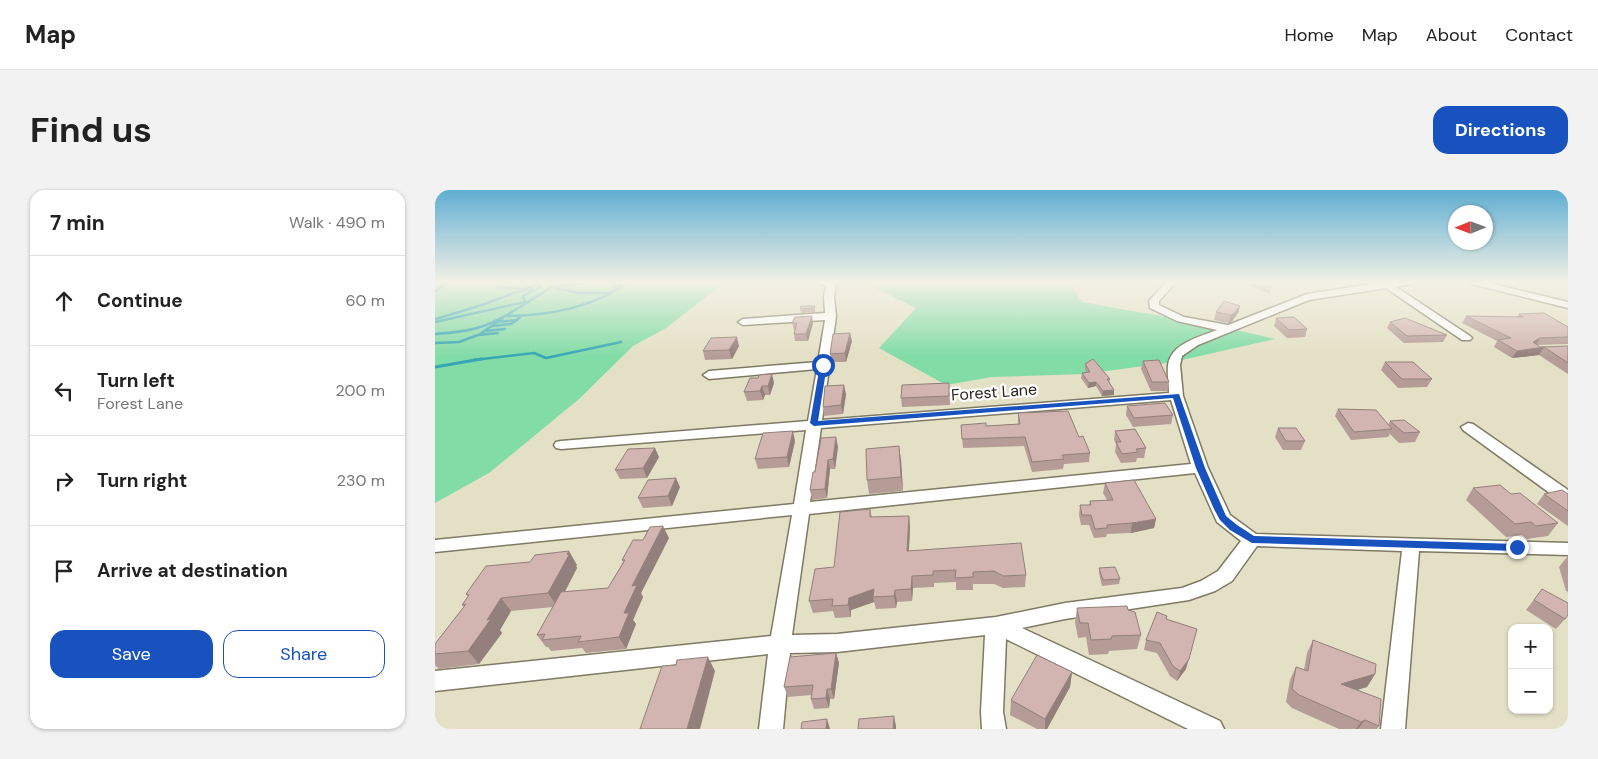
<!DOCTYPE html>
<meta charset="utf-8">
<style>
body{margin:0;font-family:"DM Sans",sans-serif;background:#f2f2f2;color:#222}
.controls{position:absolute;right:15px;bottom:15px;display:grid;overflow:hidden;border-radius:10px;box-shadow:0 1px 4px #0004}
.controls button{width:45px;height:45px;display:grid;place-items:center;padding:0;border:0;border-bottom:1px solid #e0e0e0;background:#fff;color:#222;font:25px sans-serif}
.compass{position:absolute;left:1013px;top:15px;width:45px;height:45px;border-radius:50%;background:#fff;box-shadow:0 1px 4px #0004;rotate:269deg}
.stop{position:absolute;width:15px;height:15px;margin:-11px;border:4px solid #1752be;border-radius:50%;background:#fff}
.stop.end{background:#1752be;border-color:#fff;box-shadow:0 1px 5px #0008}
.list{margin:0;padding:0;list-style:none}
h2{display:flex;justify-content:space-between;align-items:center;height:65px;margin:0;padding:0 20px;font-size:21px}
h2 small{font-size:16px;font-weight:400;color:#767676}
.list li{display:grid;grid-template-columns:32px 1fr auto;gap:15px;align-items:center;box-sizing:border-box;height:90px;padding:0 20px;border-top:1px solid #e0e0e0}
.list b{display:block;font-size:19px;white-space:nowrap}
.list p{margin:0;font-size:16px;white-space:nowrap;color:#767676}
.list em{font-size:16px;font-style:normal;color:#767676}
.actions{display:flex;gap:10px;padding:15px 20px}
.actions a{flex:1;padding:11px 0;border:1px solid #1752be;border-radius:15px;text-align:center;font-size:18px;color:#1752be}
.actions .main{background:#1752be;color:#fff}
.icon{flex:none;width:28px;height:28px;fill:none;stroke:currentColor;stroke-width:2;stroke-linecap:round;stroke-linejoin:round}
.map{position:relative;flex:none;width:1133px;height:539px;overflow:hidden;border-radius:15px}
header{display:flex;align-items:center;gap:30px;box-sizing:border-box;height:70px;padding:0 25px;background:#fff;border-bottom:1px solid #e0e0e0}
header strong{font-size:24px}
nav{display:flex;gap:28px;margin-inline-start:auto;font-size:18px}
.intro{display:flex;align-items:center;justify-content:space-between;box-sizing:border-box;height:120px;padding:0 30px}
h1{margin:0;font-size:35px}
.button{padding:12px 22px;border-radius:15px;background:#1752be;color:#fff;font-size:18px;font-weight:700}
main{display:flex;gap:30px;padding:0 30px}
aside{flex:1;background:#fff;border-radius:15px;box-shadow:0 1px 4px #0004}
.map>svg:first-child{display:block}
</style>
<header>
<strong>Map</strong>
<nav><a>Home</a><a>Map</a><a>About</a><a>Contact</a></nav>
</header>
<div class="intro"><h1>Find us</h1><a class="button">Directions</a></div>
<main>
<aside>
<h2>7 min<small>Walk · 490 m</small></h2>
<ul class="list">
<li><svg class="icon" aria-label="ahead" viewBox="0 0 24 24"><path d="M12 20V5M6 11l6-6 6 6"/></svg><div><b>Continue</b></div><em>60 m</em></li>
<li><svg class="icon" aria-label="left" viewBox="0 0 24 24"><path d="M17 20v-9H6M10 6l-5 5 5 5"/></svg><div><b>Turn left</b><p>Forest Lane</p></div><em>200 m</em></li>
<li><svg class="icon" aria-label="right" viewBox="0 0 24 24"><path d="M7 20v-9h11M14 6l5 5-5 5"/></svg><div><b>Turn right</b></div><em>230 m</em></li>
<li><svg class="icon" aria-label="arrive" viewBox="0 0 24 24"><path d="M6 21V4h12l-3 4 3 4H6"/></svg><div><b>Arrive at destination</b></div></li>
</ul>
<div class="actions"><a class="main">Save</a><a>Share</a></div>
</aside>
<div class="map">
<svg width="1133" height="539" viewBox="0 0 1133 539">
<rect width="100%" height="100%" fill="#e4e0c6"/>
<path fill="#81dca6" d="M0 92H290L231 138 198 156 144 209 54 283 0 313Z
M428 92H635L647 112C711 124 776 133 840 149L738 172 650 184 557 187 511 195 444 158 481 118Z"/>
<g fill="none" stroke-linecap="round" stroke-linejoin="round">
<path stroke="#35a6b4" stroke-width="2.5" d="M71 92 61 97 83 98 84 100
M123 96 155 92
M179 96 196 92
M117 97 143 103H172
M1 101 9 94 16 92
M82 102 97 99
M70 126C111 126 158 118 191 93
M1 129 50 114 105 93
M0 132 90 112 88 106 105 97 106 92
M62 132 82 130 86 126
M58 136 76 134 82 130
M50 141 70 139
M0 144C14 143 28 142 42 138 73 129 98 106 127 92
M45 144 68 128
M0 153 24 152 43 145 63 143
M39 170 99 163 111 168 186 152"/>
<path stroke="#35a6b4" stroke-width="3" d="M0 177 46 169"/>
<g stroke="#7e7a63" stroke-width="3">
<path id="street" d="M383 92H396L401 95 399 107 401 126 387 230 734 203C734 194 732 184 733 175 736 153 765 147 782 140L742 131 715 118 714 111 731 92H741L724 111V115L749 127 793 135 872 104 949 92H978L976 94 961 97 1035 146 1037 148 1035 150H1027L951 98 874 110 763 155 747 166 745 175 748 206 773 278 795 325 821 344 1133 353V365L984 361 970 539H946L967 361 822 356 797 391 780 401 754 410 630 429 587 438 785 531 789 539H753L571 449 568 522 571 539H547L546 522 550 445 402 462 355 463 348 539H324L333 464 0 501V481L336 446 357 325 0 362V350L359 314 371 240 126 259 121 258 119 255 121 252 126 251 373 231 382 179 274 189 268 185 274 181 383 172 390 130 308 135 303 132 308 129 390 123 389 107 391 96ZM736 210 756 274 375 312 386 238ZM760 283 782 332 806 351 783 381 766 391 747 398 630 413 561 427 402 444 357 445 374 324Z
M1035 92H1050L1133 112V118L1037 94Z
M1033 233 1038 234 1133 300V313L1127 312 1028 240 1026 237Z"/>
</g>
<use href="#street" fill="#fff" fill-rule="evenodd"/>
</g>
<path fill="#b59c97" d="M816 92H837L835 104 815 96Z
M380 116V122L366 123 365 119Z
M805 116 803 123 797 131 794 133 779 130 781 122Z
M1084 124 1133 137V154L1102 155 1105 157 1133 156V184L1104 165 1077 168 1059 157 1062 151 1027 133 1031 126 1082 127Z
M841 128 872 139 870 147 852 148 839 136Z
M955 132 1012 145 1008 152 969 153 952 138Z
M357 133H378L373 151H360L359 144 360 140H359Z
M417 151 411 172H397L395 164Z
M304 156 297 169 270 170 268 161Z
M708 171 734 192 732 201H716L706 179Z
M950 172 997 189 992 197 963 198 946 180Z
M650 174 675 189 674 193 679 205 667 206 661 196 653 198 646 188 647 183H652L650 179Z
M339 193 335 205H330L328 210 312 211 309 202Z
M514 193 515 215 467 217 466 208Z
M411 204 408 224 389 226 388 217Z
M692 216 738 225 736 234 698 237 691 225Z
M903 219 953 235 955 231 985 242 980 252 964 253 955 244 953 247 916 250 900 226Z
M583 223 644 247 655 263 654 272 629 274 628 279 597 282 589 256 528 258 526 235 551 236 583 234Z
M843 238 870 251 866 260H848L840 247Z
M680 241 711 258 709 268H702L701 272 686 273 680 262 681 254 679 250Z
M360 251 354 277 323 279 320 269Z
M403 257 400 279H395L392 308 377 310 375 300 380 282Z
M224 267 212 288 185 289 180 280Z
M466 270 468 301 434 304 432 290Z
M670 293 721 329 719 338 696 343 672 344 671 347 659 348 654 335H646L644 325 645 315H654L655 311 672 310 668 303Z
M245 297 237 316 208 318 203 308Z
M1038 298 1076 304 1123 333 1113 346 1092 349 1087 345 1071 347 1031 310Z
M1109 304H1133V336L1102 314Z
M435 319 437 327 474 326 475 338 474 361 591 385 590 397 568 398 559 394H538V400H521V392L499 393V397L478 398 477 411 462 412 461 418 441 419 439 412 416 420V427L400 428 398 421 378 423 374 411 399 377Z
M234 348 206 403 208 407 198 430 201 434 191 459 151 463 147 458 116 461 113 457H111L102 445 118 417 76 421 65 440 67 443 44 474 4 479 0 475V454L29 417 27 415 33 407 31 404 142 375 141 376 142 378 130 402 173 398 188 372 187 370 208 350Z
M1132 367H1133V402L1131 401 1124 377Z
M664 378 685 389 684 394 667 396 664 383Z
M1107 399 1130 429 1121 439 1091 420Z
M642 418 693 420 706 445 702 459 674 461 673 464 654 465 651 447 643 448 640 432Z
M732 429 751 479 742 491 735 486 722 463 709 460 711 450Z
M878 450 940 484 932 497 921 500 944 536 942 539H904L857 518 851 512 855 490 861 477 869 480 872 463Z
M401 463 404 473 399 509H395L394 518 379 519 376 509V505L353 507 349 497Z
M637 482 635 497 612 539H602L575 525 576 510Z"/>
<path fill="#937f7b" d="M805 116 803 123 797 131 794 133 796 125Z
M377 126 378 133 373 151 371 144Z
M415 143 417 151 411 172 410 163Z
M302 147 304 156 297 169 294 160Z
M1105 148 1101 155 1093 159 1109 157 1104 165 1077 168 1082 161Z
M337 184 339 193 335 205 333 196Z
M661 192V196L653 198 654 193Z
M409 195 411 204 408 224 406 215Z
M327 196 330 205 328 210 325 201Z
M679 200V205L667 206 668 201Z
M358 241 360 251 354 277 352 267Z
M401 247 403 257 400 279 398 269Z
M464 256 466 270 468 301 466 287Z
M220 258 224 267 212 288 208 278Z
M393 270 395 279 392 308 390 299Z
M241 288 245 297 237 316 233 306Z
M474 326 475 338 473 373 472 361Z
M721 329 719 338 696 343 697 333Z
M228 336 234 348 206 403 208 407 198 430 201 434 191 459 184 447 189 423 197 396Z
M134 361 142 375 141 376 142 378 122 416 113 403Z
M477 386 478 398 477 411 476 399Z
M439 399 438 407 439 412 416 420V427L413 415 414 408Z
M460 400 462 412 461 418 459 406Z
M66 408 76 421 65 440 67 443 44 474 33 461Z
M401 463 404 473 399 509 396 499Z
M273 467 280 481 265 539H252Z
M754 469 751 479 742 491 745 481Z
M637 482 635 497 612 539H610V529Z
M940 484 932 497 899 507 906 494Z
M392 499 395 509 394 518 391 508Z
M459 526 461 536V539H458Z
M392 529 395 539H391Z
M930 530 923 539H921L926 532Z"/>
<path fill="#d2b5b0" stroke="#937f7b" d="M824 92H837V97Z
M789 111 805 116 799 123 796 125 781 122Z
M366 116H380L379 118 365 119Z
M1109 123 1133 137V147L1105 148 1098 152 1105 157 1133 156V173L1109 157 1082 161 1063 150 1076 148 1031 126 1088 127 1084 124Z
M377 126 371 144H359L362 133H357L360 127Z
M859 127 872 139 854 140 841 128Z
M970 128 1012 145 972 146 955 132Z
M415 143 410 163 395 164 398 144Z
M302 147 294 160 268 161 276 148Z
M658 169 675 189H672L679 200 668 201 661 192 654 193 647 183 655 182 650 174Z
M724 170 734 192H717L708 171Z
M950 172H978L997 189H967Z
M337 184 333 196H327L325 201 309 202 315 188H323L324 185Z
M514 193V206L466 208 467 195Z
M409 195 406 215 388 217 390 196Z
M730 213 738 225 699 228 692 216Z
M903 219 941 220 957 239 919 242Z
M633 221 644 247 648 246 655 263 627 265 629 269 597 272 590 247 527 249 526 235 551 233V236L585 234 583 223Z
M969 230 985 242 969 243 955 231Z
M843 238H861L870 251H851Z
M700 239 711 258 701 259 703 262 687 264 681 252H686L680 241Z
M358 241 352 267 320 269 328 243Z
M401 247 398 269 393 270 390 299 375 300 378 282H380L386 248Z
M464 256 466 287 432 290 431 259Z
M220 258 208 278 180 280 193 259Z
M241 288 233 306 203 308 213 290Z
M699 290 721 329 697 333 672 335V338L660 339 656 325H647L645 315H656L655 311 678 310 670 293Z
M1065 295 1076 304 1085 303 1123 333 1101 336 1096 332 1080 334 1038 298Z
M1127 300 1133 304V321L1109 304Z
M435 319V327L474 326 472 361 586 353 591 385 568 386 559 381 538 382V387L520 388 521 380 498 381V385L477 386 476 399 460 400 459 406 438 407 439 399 414 408 413 415 397 416 398 409 374 411 380 379 399 377 405 322Z
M228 336 197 396 202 395 189 423H194L184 447 143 452 146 446 107 450 110 444 102 445 126 402 173 398 190 370H187L198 350H208L215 337Z
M134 361 132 364 134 365 113 403 66 408 52 430 56 429 33 461 0 464V454L31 414 27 415 34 405 31 404 51 376 95 372 100 365Z
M680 377 685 389 668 390 664 378Z
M1107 399 1133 413V425L1130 429 1099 410Z
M692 416 693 420 700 422 706 445 677 446 676 449 656 450 653 433H645L642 418Z
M722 422 732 426 731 429 762 439 754 469 745 481 738 476 725 453 711 450Z
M878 450 941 474 940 484 906 494 946 509 944 536 930 530 926 532 864 505 857 499 861 477 873 481Z
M401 463 396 499H392L391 508 376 509 378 495 349 497 355 467Z
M602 465 637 482 610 529 576 510Z
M273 467 252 539H205L227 476 241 475 242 470Z
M459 526 458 539H423L424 529Z
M392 529 391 539H366L367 532Z"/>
<linearGradient id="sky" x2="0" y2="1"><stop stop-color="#60aed3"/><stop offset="0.55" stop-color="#f3f1e5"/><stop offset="1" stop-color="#f3f1e5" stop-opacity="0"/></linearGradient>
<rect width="1133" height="167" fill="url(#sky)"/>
<path fill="#1752be" d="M388 173 392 175 383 231 744 204 770 278 788 319 791 326 802 335 819 346 1082 354 1087 357 1082 361 817 353 795 340 785 330 779 319 761 278 738 208 379 236 375 233 385 175Z"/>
<g text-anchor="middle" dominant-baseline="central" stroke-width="4.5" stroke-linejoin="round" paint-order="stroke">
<g font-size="16" fill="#28261c" stroke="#fff">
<text transform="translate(559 202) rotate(-4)">Forest Lane</text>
</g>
</g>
</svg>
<div class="controls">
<button>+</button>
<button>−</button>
</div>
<svg class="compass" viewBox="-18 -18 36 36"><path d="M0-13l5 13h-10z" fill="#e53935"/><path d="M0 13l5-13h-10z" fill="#767676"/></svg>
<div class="stop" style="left:388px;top:175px"></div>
<div class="stop end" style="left:1082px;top:357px"></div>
</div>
</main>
